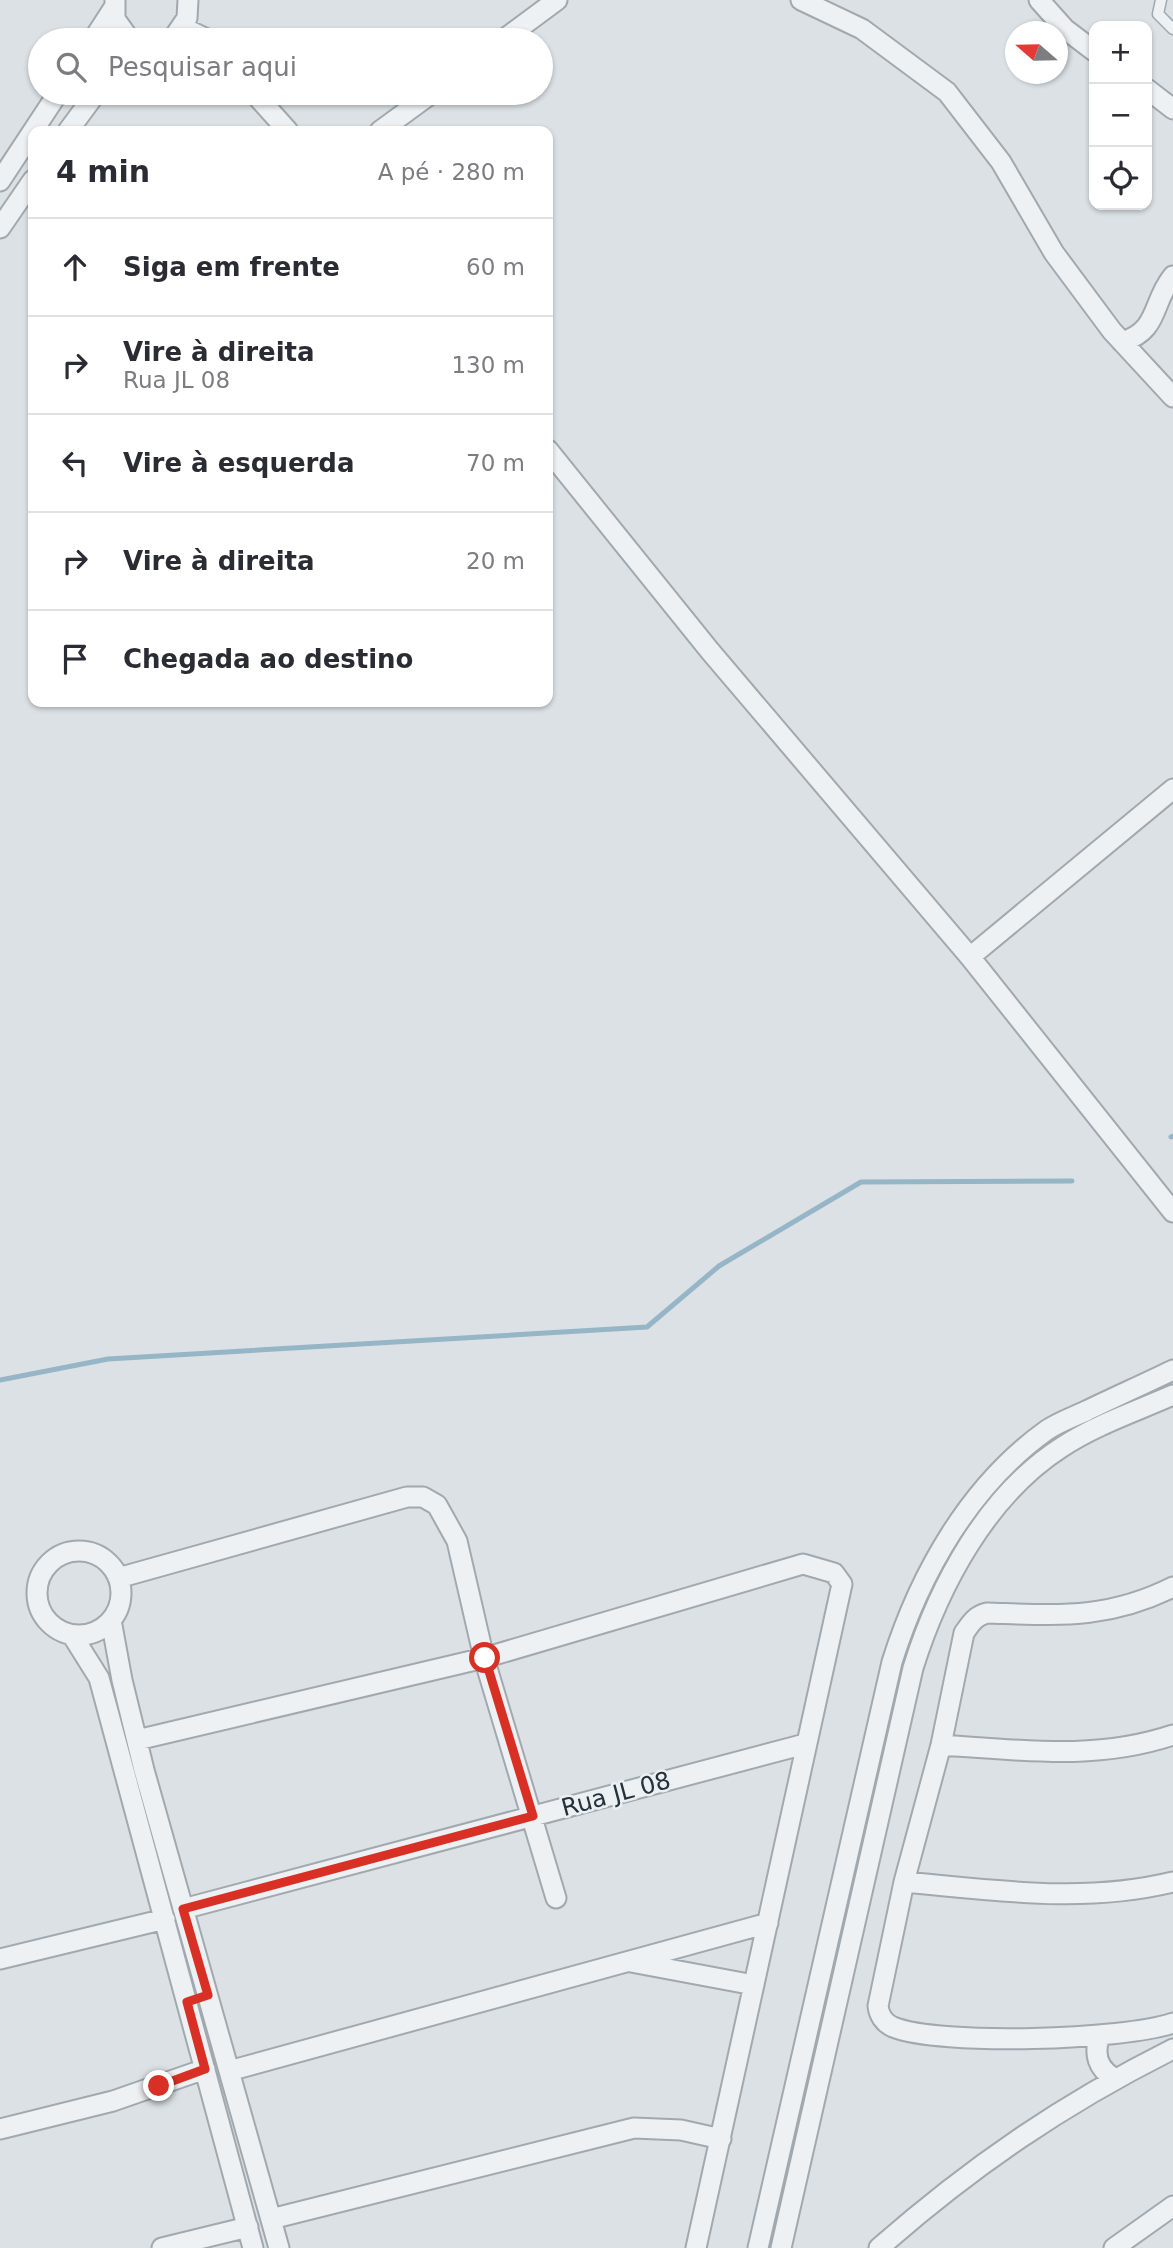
<!DOCTYPE html>
<html lang="pt">
<meta charset="utf-8">
<style>
body{margin:0;font-family:"DejaVu Sans",sans-serif;background:#f7f7f7;color:#2b2b33}
.controls{position:absolute;right:21px;top:21px;display:grid;overflow:hidden;border-radius:14px;box-shadow:0 2px 5px #0004}
.controls button{width:63px;height:63px;display:grid;place-items:center;padding:0;border:0;border-bottom:2px solid #e1e1e2;background:#fff;color:#2b2b33;font:35px sans-serif}
.compass{position:absolute;left:1005px;top:21px;width:63px;height:63px;border-radius:50%;background:#fff;box-shadow:0 2px 5px #0004;rotate:290deg}
.stop{position:absolute;width:21px;height:21px;margin:-16px;border:5px solid #d93025;border-radius:50%;background:#fff}
.stop.end{background:#d93025;border-color:#fff;box-shadow:0 2px 7px #0008}
.list{margin:0;padding:0;list-style:none}
h2{display:flex;justify-content:space-between;align-items:center;height:91px;margin:0;padding:0 28px;font-size:30px}
h2 small{font-size:23px;font-weight:400;color:#7c7c81}
.list li{display:grid;grid-template-columns:46px 1fr auto;gap:21px;align-items:center;box-sizing:border-box;height:98px;padding:0 28px;border-top:2px solid #e1e1e2}
.list b{display:block;font-size:26px;white-space:nowrap}
.list p{margin:0;font-size:23px;white-space:nowrap;color:#7c7c81}
.list em{font-size:23px;font-style:normal;color:#7c7c81}
.icon{flex:none;width:38px;height:38px;fill:none;stroke:currentColor;stroke-width:2;stroke-linecap:round;stroke-linejoin:round}
.map{position:relative;flex:none;width:1173px;height:2248px;overflow:hidden}
.search{position:absolute;background:#fff;box-shadow:0 2px 5px #0004;left:28px;top:28px;width:525px;height:77px;display:flex;align-items:center;gap:18px;box-sizing:border-box;padding:0 24px;border-radius:38px;color:#7c7c81;font-size:26px}
.panel{position:absolute;background:#fff;box-shadow:0 2px 5px #0004;left:28px;top:126px;width:525px;height:581px;border-radius:14px}
.map>svg:first-child{display:block}
</style>
<div class="map">
<svg width="1173" height="2248" viewBox="0 0 1173 2248">
<rect width="100%" height="100%" fill="#dbe1e5"/>
<g fill="none" stroke-linecap="round" stroke-linejoin="round">
<path stroke="#96b5c6" stroke-width="5" d="M1171 1137 1173 1136
M0 1380 108 1359 647 1327 719 1266 861 1182 1072 1181"/>
<g stroke="#a1a9af" stroke-width="13">
<path id="service" d="M1161 0 1158 14 1173 29"/>
</g>
<g stroke="#a1a9af" stroke-width="23">
<path id="minor" d="M115 0V19L130 40
M801 0 862 29 947 92 1001 162 1054 253 1112 331 1173 397
M1039 0 1065 29 1094 51
M184 28 209 40
M93 40 113 9
M172 40 187 18 188 0
M503 40 557 0
M1147 89 1173 109
M254 93 288 131
M68 131 96 93
M380 131 432 93
M0 181 58 93
M0 228 33 180
M1122 342C1160 330 1151 303 1173 276
M548 450 710 651 970 957 1173 1212
M970 957 1173 789
M37 1593a42 42 0 1 1 84 0a42 42 0 1 1-84 0Z
M118 1578 407 1497H423L437 1505 457 1541 484 1658 556 1898
M1173 1587C1107 1620 1057 1615 987 1613 975 1616 971 1623 964 1633L941 1745 904 1882 878 2006C879 2015 884 2023 893 2027 940 2046 1124 2040 1173 2023
M111 1620 122 1680 144 1770 279 2248
M72 1635 99 1678 253 2248
M137 1740 484 1658 803 1564 834 1573 842 1584 696 2248
M941 1745C1020 1750 1096 1761 1173 1735
M904 1882C994 1890 1083 1904 1173 1882
M183 1909 805 1744
M0 1959 165 1919
M631 1962 754 1985
M1100 2036C1093 2054 1098 2069 1114 2078
M229 2071 768 1923
M0 2129 113 2101 205 2069
M271 2219 634 2128 681 2130 721 2139
M162 2248 248 2227
M758 2248 892 1662C920 1573 970 1485 1047 1430 1059 1422 1073 1417 1086 1411 1115 1397 1144 1384 1173 1370
M781 2248 913 1668C939 1585 987 1495 1062 1447 1095 1425 1137 1411 1173 1395
M879 2248C971 2167 1063 2104 1173 2049
M1114 2248 1173 2206"/>
</g>
<use href="#service" stroke="#eef1f4" stroke-width="10"/>
<use href="#minor" stroke="#eef1f4" stroke-width="19"/>
</g>
<g fill="none" stroke-linecap="round" stroke-linejoin="round">
<path stroke="#d93025" stroke-width="9" d="M159 2086 205 2069 187 2002 208 1995 183 1909 533 1816 485 1658"/>
</g>
<g text-anchor="middle" dominant-baseline="central" stroke-width="5" stroke-linejoin="round" paint-order="stroke">
<g font-size="24" fill="#26313b" stroke="#eaf0f3">
<text transform="translate(616 1794) rotate(-15)">Rua JL 08</text>
</g>
</g>
</svg>
<div class="controls">
<button>+</button>
<button>−</button>
<button><svg class="icon" aria-label="locate" viewBox="0 0 24 24"><circle cx="12" cy="12" r="6"/><path d="M12 2v4M12 18v4M2 12h4M18 12h4"/></svg></button>
</div>
<svg class="compass" viewBox="-18 -18 36 36"><path d="M0-13l5 13h-10z" fill="#e53935"/><path d="M0 13l5-13h-10z" fill="#7c7c81"/></svg>
<div class="stop" style="left:485px;top:1658px"></div>
<div class="stop end" style="left:159px;top:2086px"></div>
<div class="search"><svg class="icon" aria-label="search" viewBox="0 0 24 24"><circle cx="10" cy="10" r="6"/><path d="M15 15l6 6"/></svg>Pesquisar aqui</div>
<section class="panel">
<h2>4 min<small>A pé · 280 m</small></h2>
<ul class="list">
<li><svg class="icon" aria-label="ahead" viewBox="0 0 24 24"><path d="M12 20V5M6 11l6-6 6 6"/></svg><div><b>Siga em frente</b></div><em>60 m</em></li>
<li><svg class="icon" aria-label="right" viewBox="0 0 24 24"><path d="M7 20v-9h11M14 6l5 5-5 5"/></svg><div><b>Vire à direita</b><p>Rua JL 08</p></div><em>130 m</em></li>
<li><svg class="icon" aria-label="left" viewBox="0 0 24 24"><path d="M17 20v-9H6M10 6l-5 5 5 5"/></svg><div><b>Vire à esquerda</b></div><em>70 m</em></li>
<li><svg class="icon" aria-label="right" viewBox="0 0 24 24"><path d="M7 20v-9h11M14 6l5 5-5 5"/></svg><div><b>Vire à direita</b></div><em>20 m</em></li>
<li><svg class="icon" aria-label="arrive" viewBox="0 0 24 24"><path d="M6 21V4h12l-3 4 3 4H6"/></svg><div><b>Chegada ao destino</b></div></li>
</ul>
</section>
</div>
